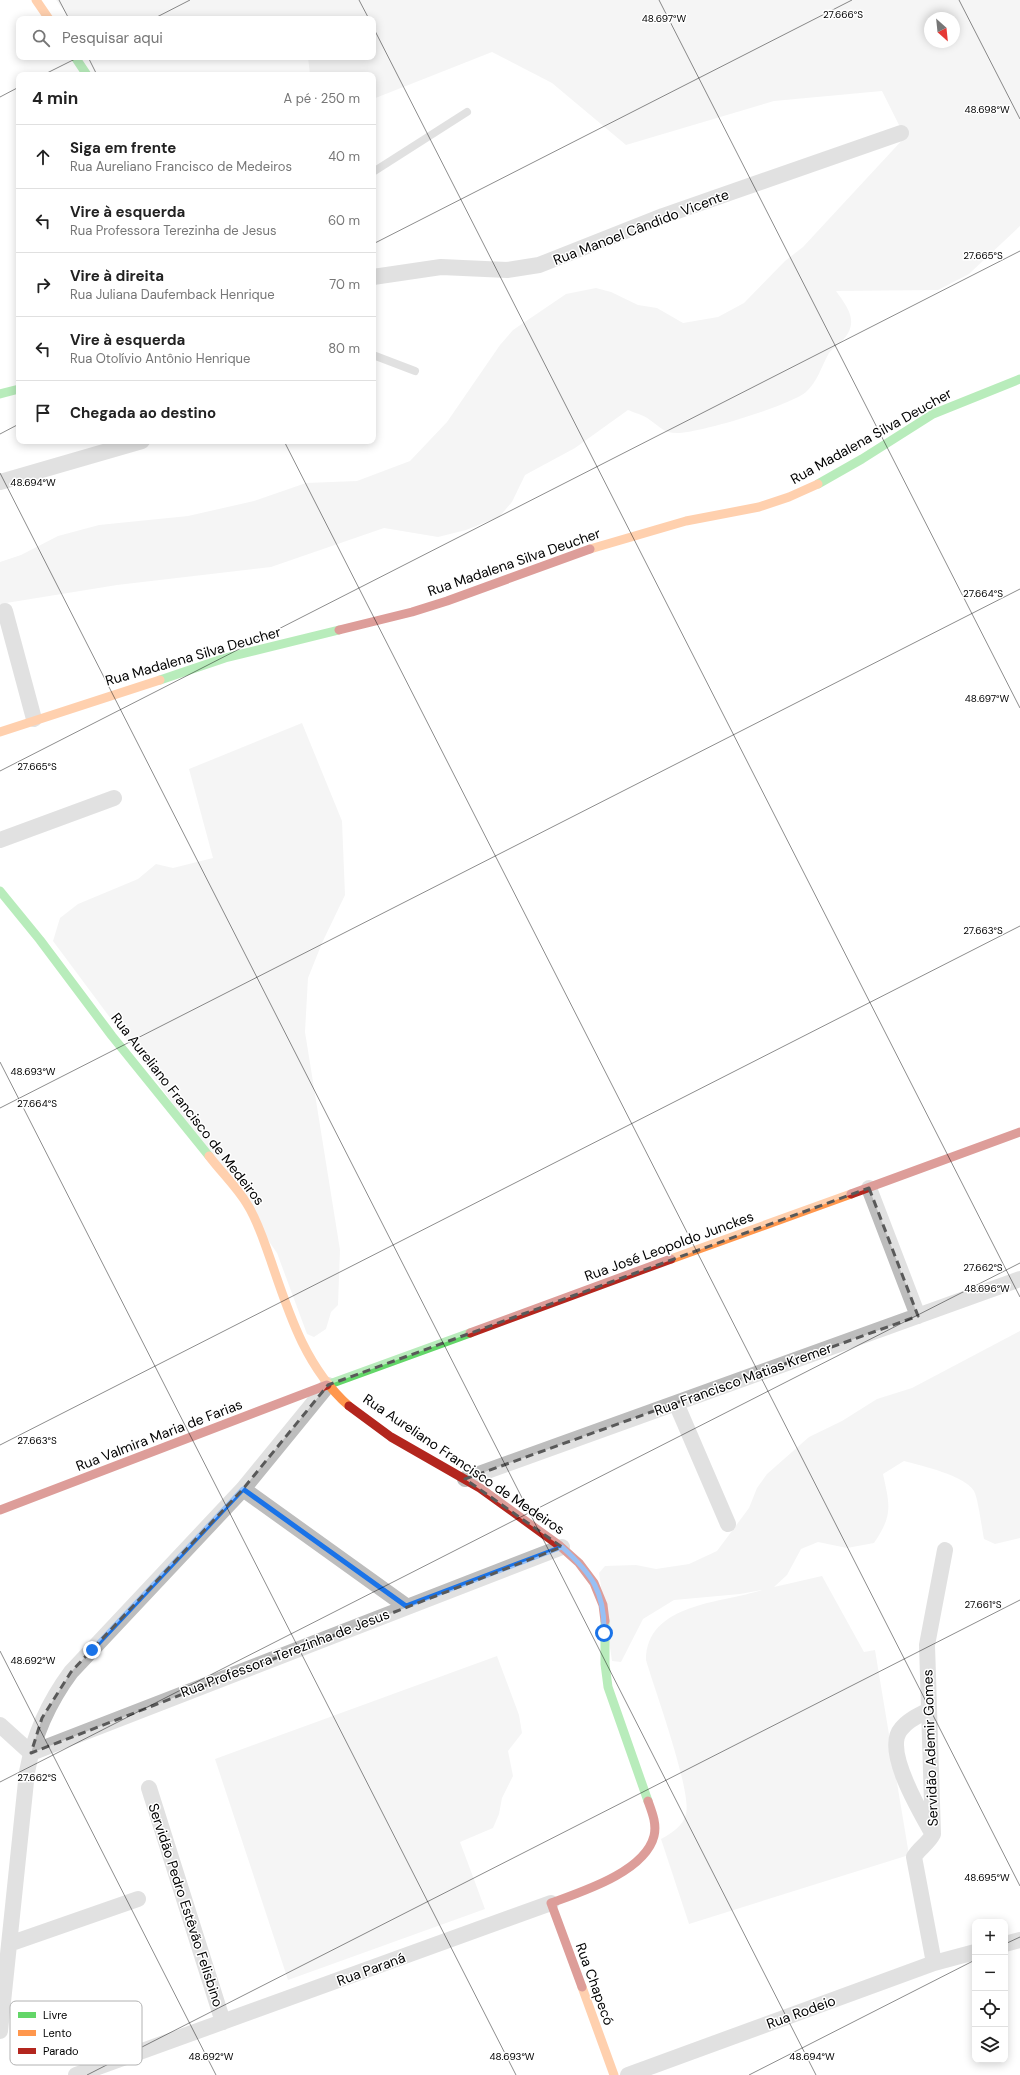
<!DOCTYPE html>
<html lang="pt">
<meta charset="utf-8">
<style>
body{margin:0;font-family:"DM Sans",sans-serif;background:#f2f2f2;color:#222}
.controls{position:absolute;right:12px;bottom:12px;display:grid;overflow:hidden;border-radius:8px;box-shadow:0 2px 10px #0003}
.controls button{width:36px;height:36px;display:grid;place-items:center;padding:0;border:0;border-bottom:1px solid #e0e0e0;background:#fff;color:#222;font:20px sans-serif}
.compass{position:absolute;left:924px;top:12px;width:36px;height:36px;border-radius:50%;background:#fff;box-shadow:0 2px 10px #0003;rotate:153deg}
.stop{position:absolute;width:12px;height:12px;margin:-9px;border:3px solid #1a73e8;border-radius:50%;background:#fff}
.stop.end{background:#1a73e8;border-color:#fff;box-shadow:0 1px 4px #0008}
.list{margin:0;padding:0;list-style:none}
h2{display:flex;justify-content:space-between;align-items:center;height:52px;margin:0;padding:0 16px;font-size:17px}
h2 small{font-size:13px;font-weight:400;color:#767676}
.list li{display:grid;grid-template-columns:26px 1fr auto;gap:12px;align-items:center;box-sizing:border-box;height:64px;padding:0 16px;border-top:1px solid #e0e0e0}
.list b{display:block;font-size:15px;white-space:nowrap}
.list p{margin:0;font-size:13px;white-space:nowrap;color:#767676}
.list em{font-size:13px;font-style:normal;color:#767676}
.icon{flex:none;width:22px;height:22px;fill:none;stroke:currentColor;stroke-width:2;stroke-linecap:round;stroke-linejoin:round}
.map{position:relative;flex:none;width:1020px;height:2075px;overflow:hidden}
.search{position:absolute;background:#fff;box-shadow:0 2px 10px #0003;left:16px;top:16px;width:360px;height:44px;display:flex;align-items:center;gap:10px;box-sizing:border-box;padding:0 14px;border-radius:8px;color:#767676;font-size:15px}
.panel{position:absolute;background:#fff;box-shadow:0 2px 10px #0003;left:16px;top:72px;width:360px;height:372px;border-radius:8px}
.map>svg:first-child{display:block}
</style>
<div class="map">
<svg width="1020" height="2075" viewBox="0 0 1020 2075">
<rect width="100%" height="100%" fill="#fff"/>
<path fill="#e9e9e9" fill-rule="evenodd" d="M56 0H1020V226L969 274 938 290 836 291C848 308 860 322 842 341 838 345 833 348 829 353 821 367 818 381 806 392 789 406 702 432 679 433 665 434 660 427 650 420 644 415 635 413 628 410L575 448 525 475 512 502 499 517 466 530 438 537 384 528 271 567 117 585 0 604V562L21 555 58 536 99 525 188 516 254 501 306 483 357 481 410 461 447 422 500 345 513 330 566 294 596 288 611 292 638 305 657 308 683 323 718 317 744 303 785 261 803 247 905 137 882 91 774 101 626 145 552 83 492 52 373 99V75H310L308 57H373V19H70ZM930 18H954V42H930Z
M302 723 342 821 345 895 322 943 308 978 305 1032 340 1250 338 1305 331 1312 326 1329 314 1337 307 1334 277 1253 149 1070 53 941 60 918 78 904 138 879 156 864 173 868 213 858 189 769Z
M1020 1331V1538L995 1544 984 1539C982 1529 978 1498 974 1491 964 1475 922 1466 904 1461L883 1474C890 1506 893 1515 874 1543L847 1548 818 1542 801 1549 787 1575 774 1587 822 1576 864 1652 875 1650 909 1855 689 1924 661 1839C672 1833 683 1826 686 1814 692 1791 654 1688 646 1660 646 1603 723 1603 762 1590L740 1594 674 1600 643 1619 621 1662 612 1661 599 1573 605 1566 636 1565 656 1569 689 1564 717 1551 749 1508 757 1488 767 1474 809 1437 842 1421 877 1399 912 1388Z
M497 1656 519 1715 522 1733 508 1751 513 1776 502 1798 499 1814 493 1828 460 1842 485 1909 288 1980 215 1759Z"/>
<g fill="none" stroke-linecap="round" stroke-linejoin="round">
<path stroke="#bdbdbd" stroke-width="8" d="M373 172 467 112
M373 355 415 371"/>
<path stroke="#bdbdbd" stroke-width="16" d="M373 277 441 267 507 270 539 265 663 216 901 133
M0 482 142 441
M5 611 34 719
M0 840 114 798
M869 1188 918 1316
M676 1403 728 1524
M465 1479 1020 1279
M243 1489 406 1606
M929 1710C919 1715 908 1720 901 1729 883 1750 920 1811 931 1831
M0 1725 31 1753 562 1547
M149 1788 223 2022
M9 1944 138 1899
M1005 1944 1020 1940
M934 1963 914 1857C919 1848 928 1844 933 1834L927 1645 945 1550
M0 2031 27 1772C34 1734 48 1703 71 1672L243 1489 328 1385
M76 2075 551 1903
M628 2075 934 1963 975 1952"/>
<path stroke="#63d668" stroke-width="9" d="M75 57 87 75
M0 394 19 389
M818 484 862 459 933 414 1020 379
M160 680 225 658 339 630
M0 891 40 940 112 1036 209 1156
M327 1385 470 1333
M605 1621V1664L608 1687 648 1801"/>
<path stroke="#ff974d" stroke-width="9" d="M36 0 49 19
M590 549 686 521 759 507 789 497 818 484
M0 732 160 680
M209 1156C221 1172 237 1187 247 1204 258 1221 264 1242 271 1261 289 1314 306 1368 349 1406
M671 1259 851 1194
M582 1987 614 2075"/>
<path stroke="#b3261e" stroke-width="9" d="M339 630 412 612 447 601 590 549
M851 1194 1020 1132
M470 1333 671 1259
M349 1406 391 1437 480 1488 560 1546 579 1563 594 1583 603 1605 605 1621
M0 1510 327 1385
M582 1987 551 1903C581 1892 645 1872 654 1836 657 1824 652 1812 648 1801"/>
</g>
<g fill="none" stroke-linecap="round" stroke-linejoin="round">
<path stroke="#1a73e8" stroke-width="5" d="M92 1650 243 1489 406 1606 562 1547C592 1574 605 1592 604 1633"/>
</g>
<path d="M0 0H1020V2075H0ZM869 1188 918 1316 465 1479 562 1547 31 1753 42 1718 71 1672 243 1489 328 1385Z" fill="#fff" fill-opacity=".55" fill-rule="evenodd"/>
<path fill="none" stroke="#595959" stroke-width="3" stroke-dasharray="8 5" stroke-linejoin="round" d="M869 1188 918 1316 465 1479 562 1547 31 1753 42 1718 71 1672 243 1489 328 1385Z"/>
<path fill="none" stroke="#000" stroke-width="1" stroke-opacity="0.45" d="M59 0 69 19M359 0 369 19M659 0 1020 708M959 0 1020 119M153 19 190 0M373 27 1020 1297M88 57 97 75M43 75 79 57M0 97 19 87M373 244 852 0M0 434 19 424M284 441 1020 1886M0 473 816 2075M0 771 1020 251M0 1062 516 2075M0 1108 1020 589M0 1445 1020 926M0 1651 216 2075M0 1782 1020 1263M1005 1944 1020 1937M87 2075 1020 1600M749 2075 975 1960"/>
<g text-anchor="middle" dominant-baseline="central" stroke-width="3" stroke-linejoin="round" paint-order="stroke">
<g font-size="14" fill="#000" stroke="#fff">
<text transform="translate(641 227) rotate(-21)">Rua Manoel Cândido Vicente</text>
<text transform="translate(871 436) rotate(-29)">Rua Madalena Silva Deucher</text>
<text transform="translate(514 562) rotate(-19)">Rua Madalena Silva Deucher</text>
<text transform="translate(193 656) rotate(-16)">Rua Madalena Silva Deucher</text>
<text transform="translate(188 1109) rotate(52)">Rua Aureliano Francisco de Medeiros</text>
<text transform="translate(669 1246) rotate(-20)">Rua José Leopoldo Junckes</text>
<text transform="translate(743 1379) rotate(-20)">Rua Francisco Matias Kremer</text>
<text transform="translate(159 1435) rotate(-21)">Rua Valmira Maria de Farias</text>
<text transform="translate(464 1464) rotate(34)">Rua Aureliano Francisco de Medeiros</text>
<text transform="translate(285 1653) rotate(-21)">Rua Professora Terezinha de Jesus</text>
<text transform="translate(930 1748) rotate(-92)">Servidão Ademir Gomes</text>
<text transform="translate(186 1905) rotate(72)">Servidão Pedro Estêvão Felisbino</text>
<text transform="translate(371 1969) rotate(-20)">Rua Paraná</text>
<text transform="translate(595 1984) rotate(70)">Rua Chapecó</text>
<text transform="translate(801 2012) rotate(-20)">Rua Rodeio</text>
</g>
</g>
<rect x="10" y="2001" width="132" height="64" rx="6" fill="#fff" stroke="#b2b2b2" stroke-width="1"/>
<rect x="18" y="2012" width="18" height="6" fill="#63d668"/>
<rect x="18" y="2030" width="18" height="6" fill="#ff974d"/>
<rect x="18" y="2048" width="18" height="6" fill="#b3261e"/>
<g font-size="11" fill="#000">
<text x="43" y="2019">Livre</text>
<text x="43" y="2037">Lento</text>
<text x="43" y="2055">Parado</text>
</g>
<g font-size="10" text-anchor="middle" fill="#000" stroke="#fff" stroke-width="3" stroke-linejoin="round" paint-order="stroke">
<text x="843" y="18">27.666°S</text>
<text x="664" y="22">48.697°W</text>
<text x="987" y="113">48.698°W</text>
<text x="983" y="259">27.665°S</text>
<text x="33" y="486">48.694°W</text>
<text x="983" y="597">27.664°S</text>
<text x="987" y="702">48.697°W</text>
<text x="37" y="770">27.665°S</text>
<text x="983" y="934">27.663°S</text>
<text x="33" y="1075">48.693°W</text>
<text x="37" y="1107">27.664°S</text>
<text x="983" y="1271">27.662°S</text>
<text x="987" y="1292">48.696°W</text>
<text x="37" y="1444">27.663°S</text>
<text x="983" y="1608">27.661°S</text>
<text x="33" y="1664">48.692°W</text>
<text x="37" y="1781">27.662°S</text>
<text x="987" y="1881">48.695°W</text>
<text x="211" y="2060">48.692°W</text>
<text x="512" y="2060">48.693°W</text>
<text x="812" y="2060">48.694°W</text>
</g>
</svg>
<div class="controls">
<button>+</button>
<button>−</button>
<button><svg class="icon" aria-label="locate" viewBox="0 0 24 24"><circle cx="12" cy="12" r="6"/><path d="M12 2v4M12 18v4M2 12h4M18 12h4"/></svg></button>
<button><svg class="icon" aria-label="layers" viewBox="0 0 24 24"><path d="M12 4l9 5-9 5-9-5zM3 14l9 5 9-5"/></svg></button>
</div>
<svg class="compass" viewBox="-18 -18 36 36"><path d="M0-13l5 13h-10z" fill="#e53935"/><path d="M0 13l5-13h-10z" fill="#767676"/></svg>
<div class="stop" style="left:604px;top:1633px"></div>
<div class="stop end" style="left:92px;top:1650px"></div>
<div class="search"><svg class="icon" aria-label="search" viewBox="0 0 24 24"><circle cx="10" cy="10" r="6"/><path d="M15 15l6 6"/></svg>Pesquisar aqui</div>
<section class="panel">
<h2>4 min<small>A pé · 250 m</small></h2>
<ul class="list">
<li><svg class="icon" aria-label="ahead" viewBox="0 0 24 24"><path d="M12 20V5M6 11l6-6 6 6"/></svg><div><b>Siga em frente</b><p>Rua Aureliano Francisco de Medeiros</p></div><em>40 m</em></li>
<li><svg class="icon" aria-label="left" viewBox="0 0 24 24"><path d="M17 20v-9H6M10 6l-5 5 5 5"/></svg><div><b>Vire à esquerda</b><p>Rua Professora Terezinha de Jesus</p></div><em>60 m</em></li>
<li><svg class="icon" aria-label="right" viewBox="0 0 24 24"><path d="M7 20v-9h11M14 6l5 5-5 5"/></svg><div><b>Vire à direita</b><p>Rua Juliana Daufemback Henrique</p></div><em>70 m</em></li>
<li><svg class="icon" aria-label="left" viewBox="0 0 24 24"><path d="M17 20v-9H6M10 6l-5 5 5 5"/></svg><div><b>Vire à esquerda</b><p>Rua Otolívio Antônio Henrique</p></div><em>80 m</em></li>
<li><svg class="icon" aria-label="arrive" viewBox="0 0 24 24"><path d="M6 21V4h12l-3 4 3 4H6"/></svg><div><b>Chegada ao destino</b></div></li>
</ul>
</section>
</div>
